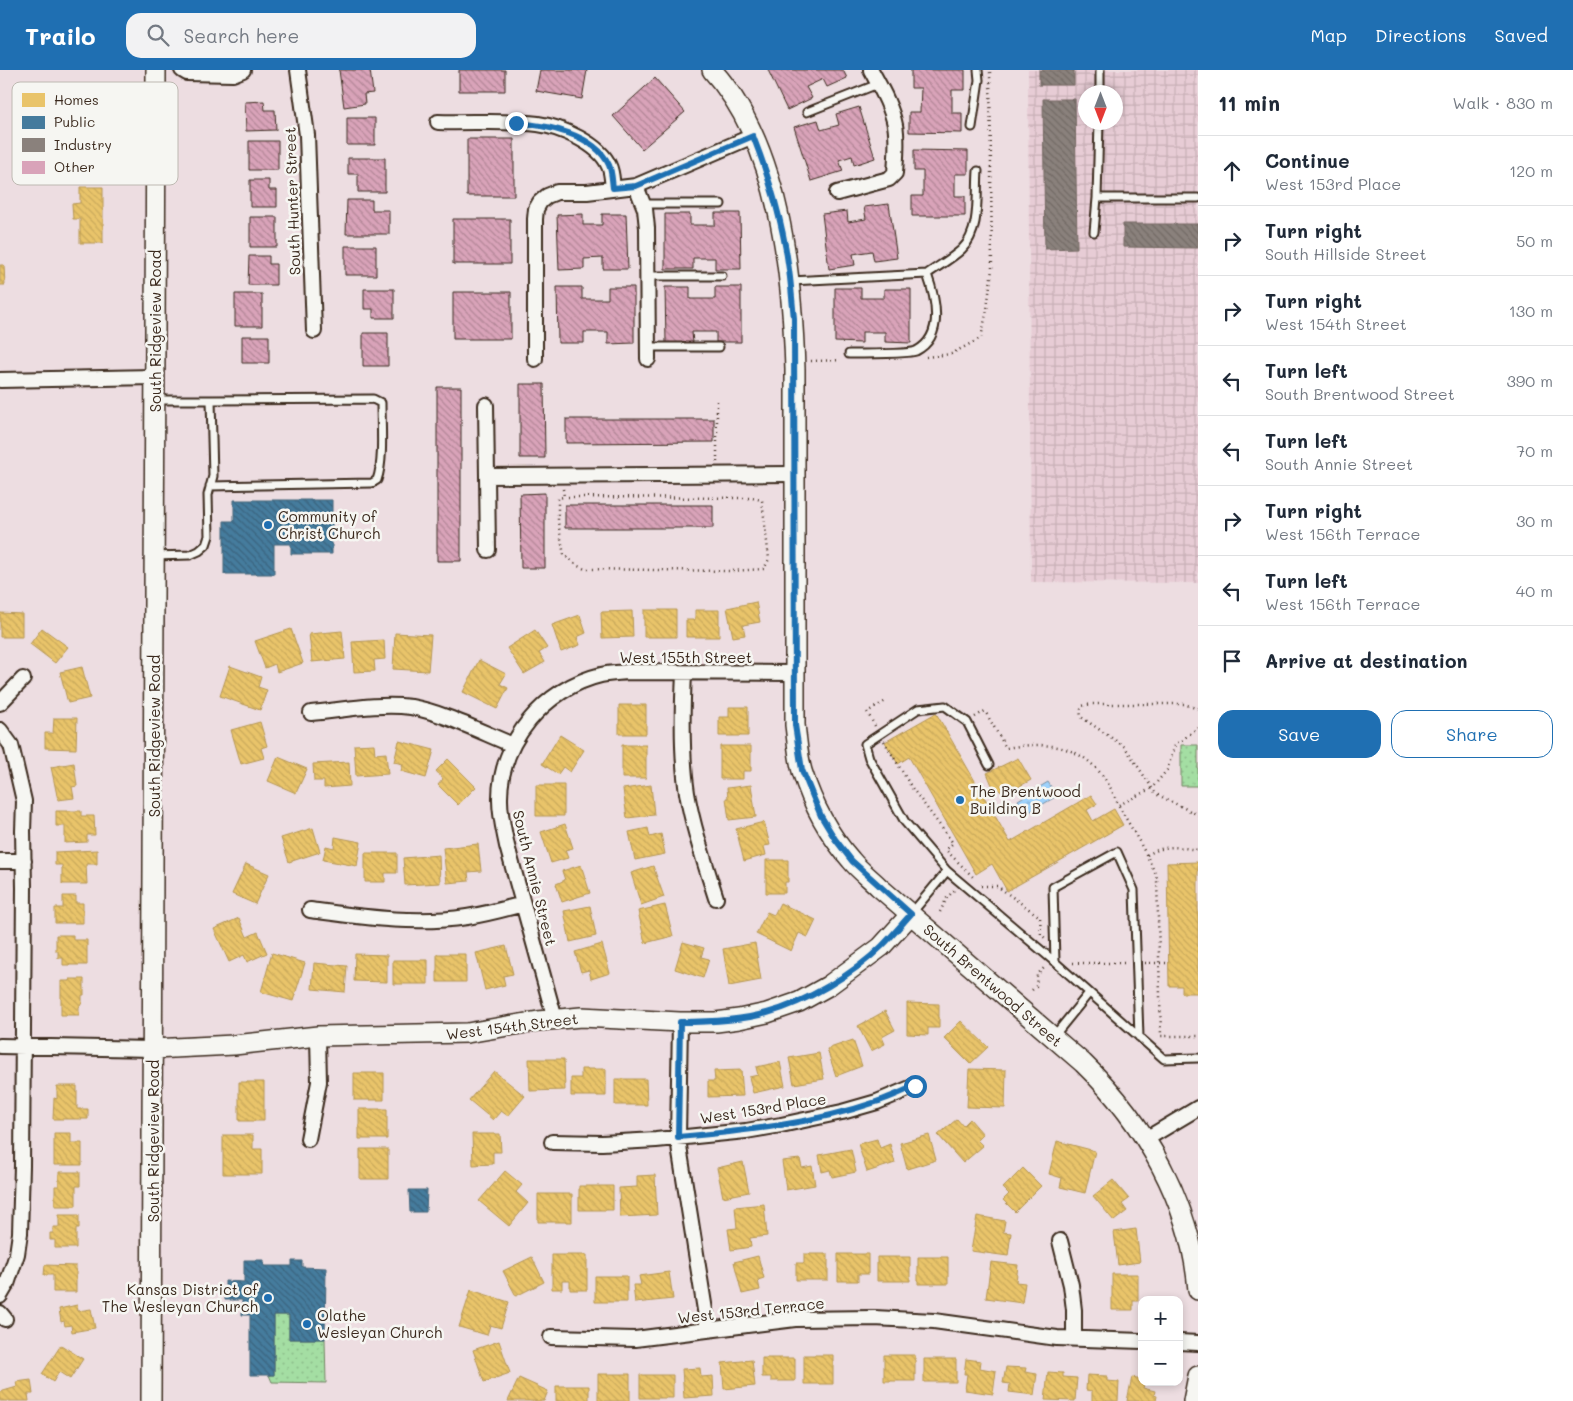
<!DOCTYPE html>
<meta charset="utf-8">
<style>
body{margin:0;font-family:Mali,sans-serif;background:#f2f2f3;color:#1f2937}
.controls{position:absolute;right:15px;bottom:15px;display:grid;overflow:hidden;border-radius:10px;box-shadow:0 2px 8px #0003}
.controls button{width:45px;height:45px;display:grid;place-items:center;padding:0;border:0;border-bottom:1px solid #e0e1e3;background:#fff;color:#1f2937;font:25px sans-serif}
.compass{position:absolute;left:1078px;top:15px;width:45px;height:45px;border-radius:50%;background:#fff;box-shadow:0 2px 8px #0003;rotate:180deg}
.stop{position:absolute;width:15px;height:15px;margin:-11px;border:4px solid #1f6fb2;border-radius:50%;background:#fff}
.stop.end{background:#1f6fb2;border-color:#fff;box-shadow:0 1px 5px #0008}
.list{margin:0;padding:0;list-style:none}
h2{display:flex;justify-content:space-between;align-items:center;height:65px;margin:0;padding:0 20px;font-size:21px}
h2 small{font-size:16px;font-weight:400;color:#747a83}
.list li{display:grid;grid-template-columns:32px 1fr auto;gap:15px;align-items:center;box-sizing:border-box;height:70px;padding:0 20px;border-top:1px solid #e0e1e3}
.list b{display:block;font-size:19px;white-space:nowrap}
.list p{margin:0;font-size:16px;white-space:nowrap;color:#747a83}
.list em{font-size:16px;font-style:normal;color:#747a83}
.actions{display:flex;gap:10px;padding:15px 20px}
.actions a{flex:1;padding:11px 0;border:1px solid #1f6fb2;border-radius:15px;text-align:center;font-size:18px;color:#1f6fb2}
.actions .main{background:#1f6fb2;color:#fff}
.icon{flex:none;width:28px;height:28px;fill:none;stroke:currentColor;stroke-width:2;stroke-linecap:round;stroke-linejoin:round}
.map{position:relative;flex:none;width:1198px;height:1331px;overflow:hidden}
header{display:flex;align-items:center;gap:30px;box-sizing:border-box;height:70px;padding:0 25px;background:#1f6fb2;color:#fff}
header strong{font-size:24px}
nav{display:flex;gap:28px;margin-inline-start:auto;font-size:18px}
.search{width:350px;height:45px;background:#f2f2f3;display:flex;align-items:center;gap:12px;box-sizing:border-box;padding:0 18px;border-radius:15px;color:#747a83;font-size:19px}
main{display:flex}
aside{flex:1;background:#fff}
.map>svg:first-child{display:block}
</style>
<header>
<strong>Trailo</strong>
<div class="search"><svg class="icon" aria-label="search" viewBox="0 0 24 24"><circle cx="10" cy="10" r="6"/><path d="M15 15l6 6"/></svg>Search here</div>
<nav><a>Map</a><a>Directions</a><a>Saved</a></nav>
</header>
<main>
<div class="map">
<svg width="1198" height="1331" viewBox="0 0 1198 1331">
<defs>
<pattern id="industrial-grid" width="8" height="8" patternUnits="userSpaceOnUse" patternTransform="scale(1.25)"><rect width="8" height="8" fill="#e7ccd5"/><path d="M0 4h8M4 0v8" fill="none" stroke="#c7afb6"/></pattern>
<pattern id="park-dots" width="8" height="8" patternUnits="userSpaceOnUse" patternTransform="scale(1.25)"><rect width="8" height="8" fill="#a4dea3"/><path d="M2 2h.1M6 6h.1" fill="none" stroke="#8ebf8c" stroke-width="1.8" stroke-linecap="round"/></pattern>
<pattern id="water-ripples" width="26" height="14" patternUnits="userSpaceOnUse" patternTransform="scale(1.25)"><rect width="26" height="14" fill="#9ed2fc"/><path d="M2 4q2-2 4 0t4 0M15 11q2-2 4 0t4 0" fill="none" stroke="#89b4d8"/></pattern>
<pattern id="homes-back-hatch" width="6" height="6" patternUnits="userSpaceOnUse" patternTransform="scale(1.25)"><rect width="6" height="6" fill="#e9c46a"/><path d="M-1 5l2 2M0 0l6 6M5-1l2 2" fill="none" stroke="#c9a95b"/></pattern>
<pattern id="public-back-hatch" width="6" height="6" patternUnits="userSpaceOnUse" patternTransform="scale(1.25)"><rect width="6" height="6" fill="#457b9d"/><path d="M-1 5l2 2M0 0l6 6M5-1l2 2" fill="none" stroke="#3b657f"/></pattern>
<pattern id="industry-back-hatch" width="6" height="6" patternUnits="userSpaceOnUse" patternTransform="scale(1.25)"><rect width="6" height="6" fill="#8a817c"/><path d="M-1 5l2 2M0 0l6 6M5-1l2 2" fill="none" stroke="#726a65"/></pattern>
<pattern id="building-back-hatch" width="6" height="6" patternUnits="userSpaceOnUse" patternTransform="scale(1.25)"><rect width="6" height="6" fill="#d9a3b9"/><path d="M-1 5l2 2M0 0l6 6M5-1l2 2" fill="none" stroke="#b18596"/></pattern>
</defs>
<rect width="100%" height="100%" fill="#eddde1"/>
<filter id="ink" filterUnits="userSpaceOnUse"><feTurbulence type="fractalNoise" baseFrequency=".02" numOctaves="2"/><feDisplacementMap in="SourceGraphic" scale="10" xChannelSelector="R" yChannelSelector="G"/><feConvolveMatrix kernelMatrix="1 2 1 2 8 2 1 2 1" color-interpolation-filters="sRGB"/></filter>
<g filter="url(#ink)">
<path fill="url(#industrial-grid)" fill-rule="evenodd" d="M1028 0H1198V513L1031 512ZM1086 22H1116V52H1086Z"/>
<path fill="url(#park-dots)" stroke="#708460" d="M1181 675H1198V716H1181Z
M274 1245H289V1269H325L326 1313 272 1312 269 1305H274Z"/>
<path fill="url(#water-ripples)" stroke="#768fa3" d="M1048 712 1057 726 1026 744 1018 730Z"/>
<path fill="url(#homes-back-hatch)" stroke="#b59653" d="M80 117H103V173H80V149H73L72 134 80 133Z
M0 195H4L5 215H0Z
M756 532 760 552 743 555 745 565 733 567 727 538Z
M644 540H676V567H644Z
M695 540H719V567H686V550H695Z
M632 541 633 567 602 568 601 542Z
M0 543 22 544V567H0Z
M580 545 586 563 577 567 580 575 561 582 552 555Z
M42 558 68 577 55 593 30 574Z
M291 559 303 593 277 602 275 594 265 598 255 571Z
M535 560 547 578 539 583 545 592 524 604 507 578Z
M342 561 345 589 312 592 309 564Z
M395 563 431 565 428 601 393 599Z
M384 570 385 589 374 590 375 601 354 602 352 572Z
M479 590 506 604 500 614 508 618 497 639 463 622Z
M230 596 261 607 258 617 267 620 260 640 220 626Z
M82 597 90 628 68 633 60 602Z
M619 635H646V664H619Z
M729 637H748V666H719V647H729Z
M936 643 1010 772 1091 725 1097 734 1087 740 1093 751 1114 739 1123 755 1007 821 992 794 976 804 909 687 898 694 885 672Z
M54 648H77L76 679 45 678V663H53Z
M260 652 267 676 261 678 264 688 241 694 231 660Z
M560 665 584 680 570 702 563 697 558 704 542 694Z
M399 671 434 680 426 708 401 701 403 694 394 692Z
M374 674 375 684 386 683 388 704 356 706 354 675Z
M622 675H646V708H622Z
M720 676H751V701H743V709H720Z
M278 687 307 699 296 723 268 711Z
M1018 688 1031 710 1009 722 1008 719 1003 723 992 715 987 703Z
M448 689 476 717 458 735 438 715 443 709 436 701Z
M349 692 350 716 324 718V711H314L313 694Z
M74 693 77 716 72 717 74 728 58 730 51 697Z
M536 715H564V746H536Z
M651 715 654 745 627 748 623 719Z
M751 715 756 747 729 750 726 728H728L727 718Z
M56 741H81V746H94L95 765H87V772L65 773V756H56Z
M764 752 770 775 764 776 766 785 744 791 736 759Z
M565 754 573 778 565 780 568 788 551 793 541 762Z
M313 758 320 782 289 792 281 768Z
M648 758 650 767 661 764 665 784 635 790 629 762Z
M335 767 361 772 357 796 323 790 326 776 334 778Z
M478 774 481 801 468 802 469 811 447 813 443 778Z
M97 780V794H86L87 814H62V795H55V782Z
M365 783H397V803H385V812H365Z
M439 785 440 813 405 815 403 788Z
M766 790H788V812H785V823H766Z
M1198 792V923H1182V916H1169L1167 793Z
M246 794 269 804 255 834 232 824Z
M581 795 590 823 562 832 556 814 565 810 562 801Z
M653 796 664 827 641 835 631 803Z
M63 826H76V833H83V853H55V838H63Z
M780 833 816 850 808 867 799 863 791 881 756 864 767 842 774 845Z
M665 835 673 866 645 873 638 841Z
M590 836 596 866 570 872 564 841Z
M239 848 247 867 258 862 267 883 247 892 244 885 229 892 214 859Z
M56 865H73V870H87V895H63V888H58V881H56Z
M683 872 704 878 701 887 709 889 703 908 675 899Z
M755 873 761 910 729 916 723 879Z
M602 874 610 903 591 909 589 900 581 902 575 882Z
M506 876 513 904 503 906 505 915 485 920 476 883Z
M272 883 305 893 293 931 261 922Z
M355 884 387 885V912L354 911Z
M437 884H466V912H437Z
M393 890H428V914H393Z
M314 893 347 896 345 922 312 919Z
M70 909H84V925H82V933L79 937V945H61V911H70Z
M907 933 939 934V958H928V965L907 964Z
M885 941 895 960 882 967 885 974 871 981 858 956Z
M961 951 988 977 970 994 944 968Z
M853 970 862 996 836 1006 827 979Z
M819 983 824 1009 794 1014 789 988Z
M529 989H564L565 1020 530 1021Z
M780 992 785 1016 753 1023 749 1007 758 1005 756 997Z
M581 999H606V1026H571V1008H581Z
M969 999 1006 1000 1005 1038 967 1037Z
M741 1000 743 1026 708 1027V1011H715L714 1001Z
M494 1001 525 1026 508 1046 501 1041 493 1050 469 1030Z
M354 1003H384V1030H354Z
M615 1009H646L647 1035H615Z
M239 1012H264V1051H239Z
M57 1016H77V1039H88V1049H53L54 1028 57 1029Z
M359 1039H387V1069H359Z
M957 1049 963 1056 970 1049 983 1064 977 1070 983 1076 963 1093 938 1065Z
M54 1063H71V1073H82V1095H54Z
M472 1064H500L501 1082H493V1094L473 1095Z
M223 1065H253V1079H262V1104H223Z
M929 1065 936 1090 907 1099 900 1073Z
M877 1069 880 1078 890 1074 895 1093 867 1102 858 1074Z
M1057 1071 1095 1081 1085 1123 1060 1117 1062 1108 1049 1104Z
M360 1079H388V1109H360Z
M851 1079 856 1102 832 1107 830 1100 822 1102 819 1085Z
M800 1089 802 1098 812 1096 815 1115 786 1120 782 1091Z
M743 1092 749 1122 723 1127 717 1098Z
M1023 1098 1041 1116 1015 1142 1003 1130 1009 1124 1003 1118Z
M505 1101 522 1115 516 1122 528 1133 509 1156 479 1131Z
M59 1102H80V1116H76V1136H55V1116H59Z
M655 1105 657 1145 620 1147 619 1118 637 1117V1106Z
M1113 1110 1129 1129 1122 1134 1127 1141 1114 1151 1093 1126Z
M579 1116H613V1140H579Z
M538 1124H572V1152H538Z
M764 1134 767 1166 750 1168 751 1177 731 1180 728 1159 737 1158 735 1137Z
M59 1145H79V1158H76V1178H55V1170H50V1163H53V1157H59Z
M977 1146 1005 1151 1003 1162 1011 1163 1008 1186 971 1181Z
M1136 1159 1140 1192 1118 1195 1114 1162Z
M804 1184H828V1210H796V1193H804Z
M838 1184H868V1204H858V1211H838Z
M552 1185H587V1220H570V1211H562V1219H552Z
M758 1186 764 1208 758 1210 760 1220 742 1224 734 1192Z
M532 1187 544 1212 516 1226 503 1201Z
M877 1187H910V1211H877Z
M918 1187H948V1214H918Z
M991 1192 1018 1195 1016 1212 1025 1213 1022 1233 986 1228Z
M45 1195 76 1196V1222H53V1205H44Z
M669 1202 673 1229 635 1233 633 1215H641L639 1206Z
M1112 1204H1138V1231H1133V1240H1112Z
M595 1206H627V1232H595Z
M471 1220 509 1232 501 1258 490 1255 487 1265 459 1257Z
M77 1235 78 1241 91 1239 95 1258 72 1262 71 1255 65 1256 64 1251 61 1252 59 1239Z
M499 1271 510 1303 484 1312 473 1280Z
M61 1275 83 1289 70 1309 59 1302 53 1312 42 1304Z
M804 1285H833V1314H804Z
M884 1285H915V1311H884Z
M762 1288H795V1311H771V1307H762Z
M924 1289H956V1312H924Z
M966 1289 981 1291 980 1298 996 1301 993 1324 965 1320 967 1304H964Z
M752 1290 755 1316 724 1319 722 1293Z
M1006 1297 1026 1298 1025 1302 1037 1304 1034 1325 1009 1322 1010 1314 1003 1313Z
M700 1298 701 1307 713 1306 714 1326 684 1328 682 1299Z
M1048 1302 1063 1303V1307L1077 1308 1075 1331 1045 1330Z
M598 1304H630V1331H598Z
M640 1305H673V1328H640Z
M1087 1305 1107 1306V1311L1119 1312 1118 1331H1092V1321L1086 1320Z
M1132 1307 1142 1309V1312H1145L1143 1318 1155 1321 1154 1325 1157 1326 1156 1331H1127Z
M519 1308 548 1321 544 1331H508Z
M31 1310 33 1324H28L29 1331H0V1322L17 1317 16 1312Z
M556 1316H589V1331H556Z"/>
<path fill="url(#public-back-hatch)" stroke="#426377" d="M234 430H332V484H291V474H274V504H224V451H234Z
M409 1120H427L426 1142H410Z
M244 1190H264V1196H292V1191H302V1197L326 1198 325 1269H289V1245H274V1305H250V1245H242V1230H225V1211L244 1212Z"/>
<path fill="url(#industry-back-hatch)" stroke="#726760" d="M1039 0H1074V15H1039Z
M1043 29H1075L1077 178 1045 179Z
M1123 154H1198V178L1123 177Z"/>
<path fill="url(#building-back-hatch)" stroke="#3b2a1e" d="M339 0H370L373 23 364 24 365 34 344 37Z
M459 0H505V21H459Z
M540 0H587L582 29 536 21Z
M768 0H843L847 8 827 17 823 9 806 17 812 28 787 40Z
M911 0H965V20H952V43H962V63L909 62V42H920L921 18H911Z
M655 8 685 42 642 79 613 46Z
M264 31 265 40H275L276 60 246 61 245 32Z
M859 37 875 88 854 95 852 86 839 90 843 101 811 111 794 57 818 50 821 60 839 55 836 44Z
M347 48H375V75H347Z
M467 69H514V126H467Z
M249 71H278V100H249Z
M914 80 968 81V104H955V126H965V146H912V126H923V101H914Z
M348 88H385V122H358V104H348Z
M250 110H269V120H277V137H250Z
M347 130H372V140H389V164H346Z
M889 134 897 188 874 191 872 181 853 184 855 195 829 199 822 144 847 141 848 152 866 149 864 137Z
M715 143H740L741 199H715V188H693V199H665V144H690V155H715Z
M583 144V155H602V144H626L628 199H603V188L584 189V199L559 200 557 145Z
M250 147H277V177H250Z
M453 149H510V194H453Z
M345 176H376V205H345Z
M249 186H269V194H276V215H248Z
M557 217H582V229H608V217H634V273L608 274V262H584V273H558Z
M665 217H690V229H715V217H741V272H716V262H692L693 273H666Z
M835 218H861V228H884V219H911V273L885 272V262H862V273L835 272Z
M364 219H394V248H373V239H364Z
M453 222H511V269H453Z
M235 224H262V256H235Z
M363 263H388V296H363Z
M242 266H269V293H242Z
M520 314H544L545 388H520Z
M437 317H461V491H437Z
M566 349H714V372L566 373Z
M545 423V498H521L520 424Z
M565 435H713V458H565Z"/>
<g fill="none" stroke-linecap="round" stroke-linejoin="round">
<g stroke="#3b2a1e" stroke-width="11">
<path id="lane" d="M1100 22V0
M807 42 878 14
M1099 52 1097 128H1198
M972 57 979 10 978 0
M643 134H721
M1094 162 1097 128
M927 204C937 197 954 187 962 179 981 160 976 126 978 101
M647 206H722
M791 211 927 204C936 229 945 266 916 281 909 284 861 284 849 284
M648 277H719
M210 416 372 413 377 410C384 391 381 355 381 333L373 329 211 330
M154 486 190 485 199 481 206 475 209 466 208 425 213 406 211 330H155
M989 695 967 652 945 636 918 639 865 674 869 688 905 752 947 801 1055 892 1164 989 1198 988
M911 844 947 801
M1055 892 1053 817 1117 782 1134 820 1139 967
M1054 966 1089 923"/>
</g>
<g stroke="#3b2a1e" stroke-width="18">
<path id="street" d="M182 0 187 3 233 4 243 0
M298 0 307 65 314 261
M438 52C471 53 505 50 538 54 561 57 600 74 609 96 612 102 612 111 613 118
M636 116 645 139 647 158 648 289
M837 123 889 109 895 103C896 87 898 70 895 55 891 35 880 17 871 0
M535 289V149L536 139 540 132 547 126 557 122H587L636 116 753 66
M0 310 154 307
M486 335 487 406
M488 480 487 406 795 404
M684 604C682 643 681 683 687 723 693 758 705 793 716 828
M0 633 23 609
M311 643C343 640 379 633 411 637 442 642 483 663 513 675
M0 660 11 675 24 731 23 761 24 818 22 1096 20 1163 17 1184 7 1214 0 1226
M0 791H24
M310 840C363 847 414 855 467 847 486 844 505 839 523 834
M555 949 507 776C504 761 500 746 500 730 499 672 545 618 601 605 610 603 619 603 628 602L795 603
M680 952 678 1067 680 1083 708 1259
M0 976 153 979
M308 1069 319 1012 318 966
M1146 1069 1198 1038
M552 1072 602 1073 656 1070 746 1061 781 1055 842 1042 877 1032 915 1016
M1060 1171 1071 1215 1074 1240V1269
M0 1243 5 1249
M551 1267 635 1269 795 1249 874 1248 934 1251 1057 1268 1142 1271
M1179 1272 1198 1273"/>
</g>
<g stroke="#3b2a1e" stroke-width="22">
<path id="secondary" d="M712 0C780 75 792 203 795 299V655C797 670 798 687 802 701 812 733 829 765 851 790 859 800 870 808 879 817L1083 993C1145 1053 1191 1133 1198 1220
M153 979 234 975 318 966 467 963 538 951 581 947 680 952H716L739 949 767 943 799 932 828 916 881 877 911 844
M151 1331 156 0
M1193 1331 1198 1306"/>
</g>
<path stroke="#3b2a1e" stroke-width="2.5" stroke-dasharray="1 4" stroke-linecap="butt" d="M926 287 951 284 981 268 987 239 992 199 990 0
M811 291 841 290
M717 331V392
M563 419 564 427 558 428V452L564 485 578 496 585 499 731 501 764 499 769 489 762 430 752 428 564 427
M1198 639 1184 634H1091L1082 636 1080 640 1081 647 1125 677 1156 724 1198 745
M975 647 985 641 1006 678C1047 671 1082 674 1107 712 1113 721 1116 731 1121 740 1134 762 1147 784 1157 808L1161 966H1198
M875 656 867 642 886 631
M884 671 912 718 953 773 946 780 974 808
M1119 735 1152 718 1167 700 1175 675 1198 658
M1147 785C1167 774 1176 777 1198 780
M981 816H997L1040 847 1041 864 1045 868
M940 842 947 828 955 819
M1073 893H1127
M1145 893H1166
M1032 920 1036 916 1037 905 1046 896"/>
<use href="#lane" stroke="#f6f6f2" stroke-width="7"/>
<use href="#street" stroke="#f6f6f2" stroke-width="14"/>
<use href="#secondary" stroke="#f6f6f2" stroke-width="19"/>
</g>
</g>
<g fill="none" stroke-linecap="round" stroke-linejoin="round" filter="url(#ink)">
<path stroke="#1f6fb2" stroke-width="6" d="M516 53C546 55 595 64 609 95 612 102 612 111 613 118L636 116 753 66C769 107 782 150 788 193 791 211 792 230 794 248L795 655 802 700 821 746 835 769 852 791 911 844C901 855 892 866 882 876 855 903 805 933 767 943 739 951 709 952 680 952L678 1067C745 1061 812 1054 876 1032 889 1028 902 1022 915 1016"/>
</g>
<g fill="#1f6fb2" stroke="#f6f6f2" stroke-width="2">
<circle cx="268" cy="455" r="5"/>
<circle cx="960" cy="730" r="5"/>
<circle cx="268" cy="1228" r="5"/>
<circle cx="307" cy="1254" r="5"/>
</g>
<g text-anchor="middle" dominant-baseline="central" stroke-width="5" stroke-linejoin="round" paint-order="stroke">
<g font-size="15" fill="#3b2a1e" stroke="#f6f6f2">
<text transform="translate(292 131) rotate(-92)">South Hunter Street</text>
<text transform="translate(155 261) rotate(-90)">South Ridgeview Road</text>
<text x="686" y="587">West 155th Street</text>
<text transform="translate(154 666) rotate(-90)">South Ridgeview Road</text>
<text transform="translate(535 808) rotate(76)">South Annie Street</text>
<text transform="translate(993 915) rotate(41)">South Brentwood Street</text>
<text transform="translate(512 956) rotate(-7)">West 154th Street</text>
<text transform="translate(763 1038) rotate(-9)">West 153rd Place</text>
<text transform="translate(153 1071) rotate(-90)">South Ridgeview Road</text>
<text transform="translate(751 1240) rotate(-6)">West 153rd Terrace</text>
</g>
<g font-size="15" fill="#3b2a1e" stroke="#f6f6f2" text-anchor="start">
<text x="278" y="446">Community of<tspan x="278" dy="17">Christ Church</tspan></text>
<text x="970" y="721">The Brentwood<tspan x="970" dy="17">Building B</tspan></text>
<text x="258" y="1219" text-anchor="end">Kansas District of<tspan x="258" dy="17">The Wesleyan Church</tspan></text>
<text x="317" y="1245">Olathe<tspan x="317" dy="17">Wesleyan Church</tspan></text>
</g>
</g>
<rect x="12" y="12" width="166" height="103" rx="8" fill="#f6f6f2" stroke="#beb9b2" stroke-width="1"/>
<rect x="22" y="23" width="23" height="14" fill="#e9c46a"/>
<rect x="22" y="46" width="23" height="13" fill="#457b9d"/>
<rect x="22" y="68" width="23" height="14" fill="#8a817c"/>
<rect x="22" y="91" width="23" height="13" fill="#d9a3b9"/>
<g font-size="14" fill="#3b2a1e">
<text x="54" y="35">Homes</text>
<text x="54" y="57">Public</text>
<text x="54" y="80">Industry</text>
<text x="54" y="102">Other</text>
</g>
</svg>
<div class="controls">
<button>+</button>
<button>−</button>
</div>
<svg class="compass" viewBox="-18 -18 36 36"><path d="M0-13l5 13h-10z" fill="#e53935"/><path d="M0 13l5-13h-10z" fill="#747a83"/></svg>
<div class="stop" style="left:915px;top:1016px"></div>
<div class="stop end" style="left:516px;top:53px"></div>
</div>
<aside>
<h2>11 min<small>Walk · 830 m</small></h2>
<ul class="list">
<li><svg class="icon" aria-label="ahead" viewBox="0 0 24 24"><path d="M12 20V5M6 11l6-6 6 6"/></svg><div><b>Continue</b><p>West 153rd Place</p></div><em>120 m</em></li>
<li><svg class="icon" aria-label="right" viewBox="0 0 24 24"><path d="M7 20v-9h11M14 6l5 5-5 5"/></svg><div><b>Turn right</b><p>South Hillside Street</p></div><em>50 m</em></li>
<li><svg class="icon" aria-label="right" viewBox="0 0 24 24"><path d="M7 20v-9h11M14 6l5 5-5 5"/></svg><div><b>Turn right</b><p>West 154th Street</p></div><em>130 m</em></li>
<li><svg class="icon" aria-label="left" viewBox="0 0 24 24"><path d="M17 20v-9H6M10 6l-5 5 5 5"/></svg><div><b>Turn left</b><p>South Brentwood Street</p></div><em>390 m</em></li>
<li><svg class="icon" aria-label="left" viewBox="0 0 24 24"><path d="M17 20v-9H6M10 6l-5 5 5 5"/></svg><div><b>Turn left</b><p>South Annie Street</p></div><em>70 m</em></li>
<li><svg class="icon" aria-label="right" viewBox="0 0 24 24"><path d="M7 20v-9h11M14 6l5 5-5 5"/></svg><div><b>Turn right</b><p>West 156th Terrace</p></div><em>30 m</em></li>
<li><svg class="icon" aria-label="left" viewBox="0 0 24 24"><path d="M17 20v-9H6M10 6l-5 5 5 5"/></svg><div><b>Turn left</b><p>West 156th Terrace</p></div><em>40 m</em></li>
<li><svg class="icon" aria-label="arrive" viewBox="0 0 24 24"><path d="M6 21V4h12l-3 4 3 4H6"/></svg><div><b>Arrive at destination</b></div></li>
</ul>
<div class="actions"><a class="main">Save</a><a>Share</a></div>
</aside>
</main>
